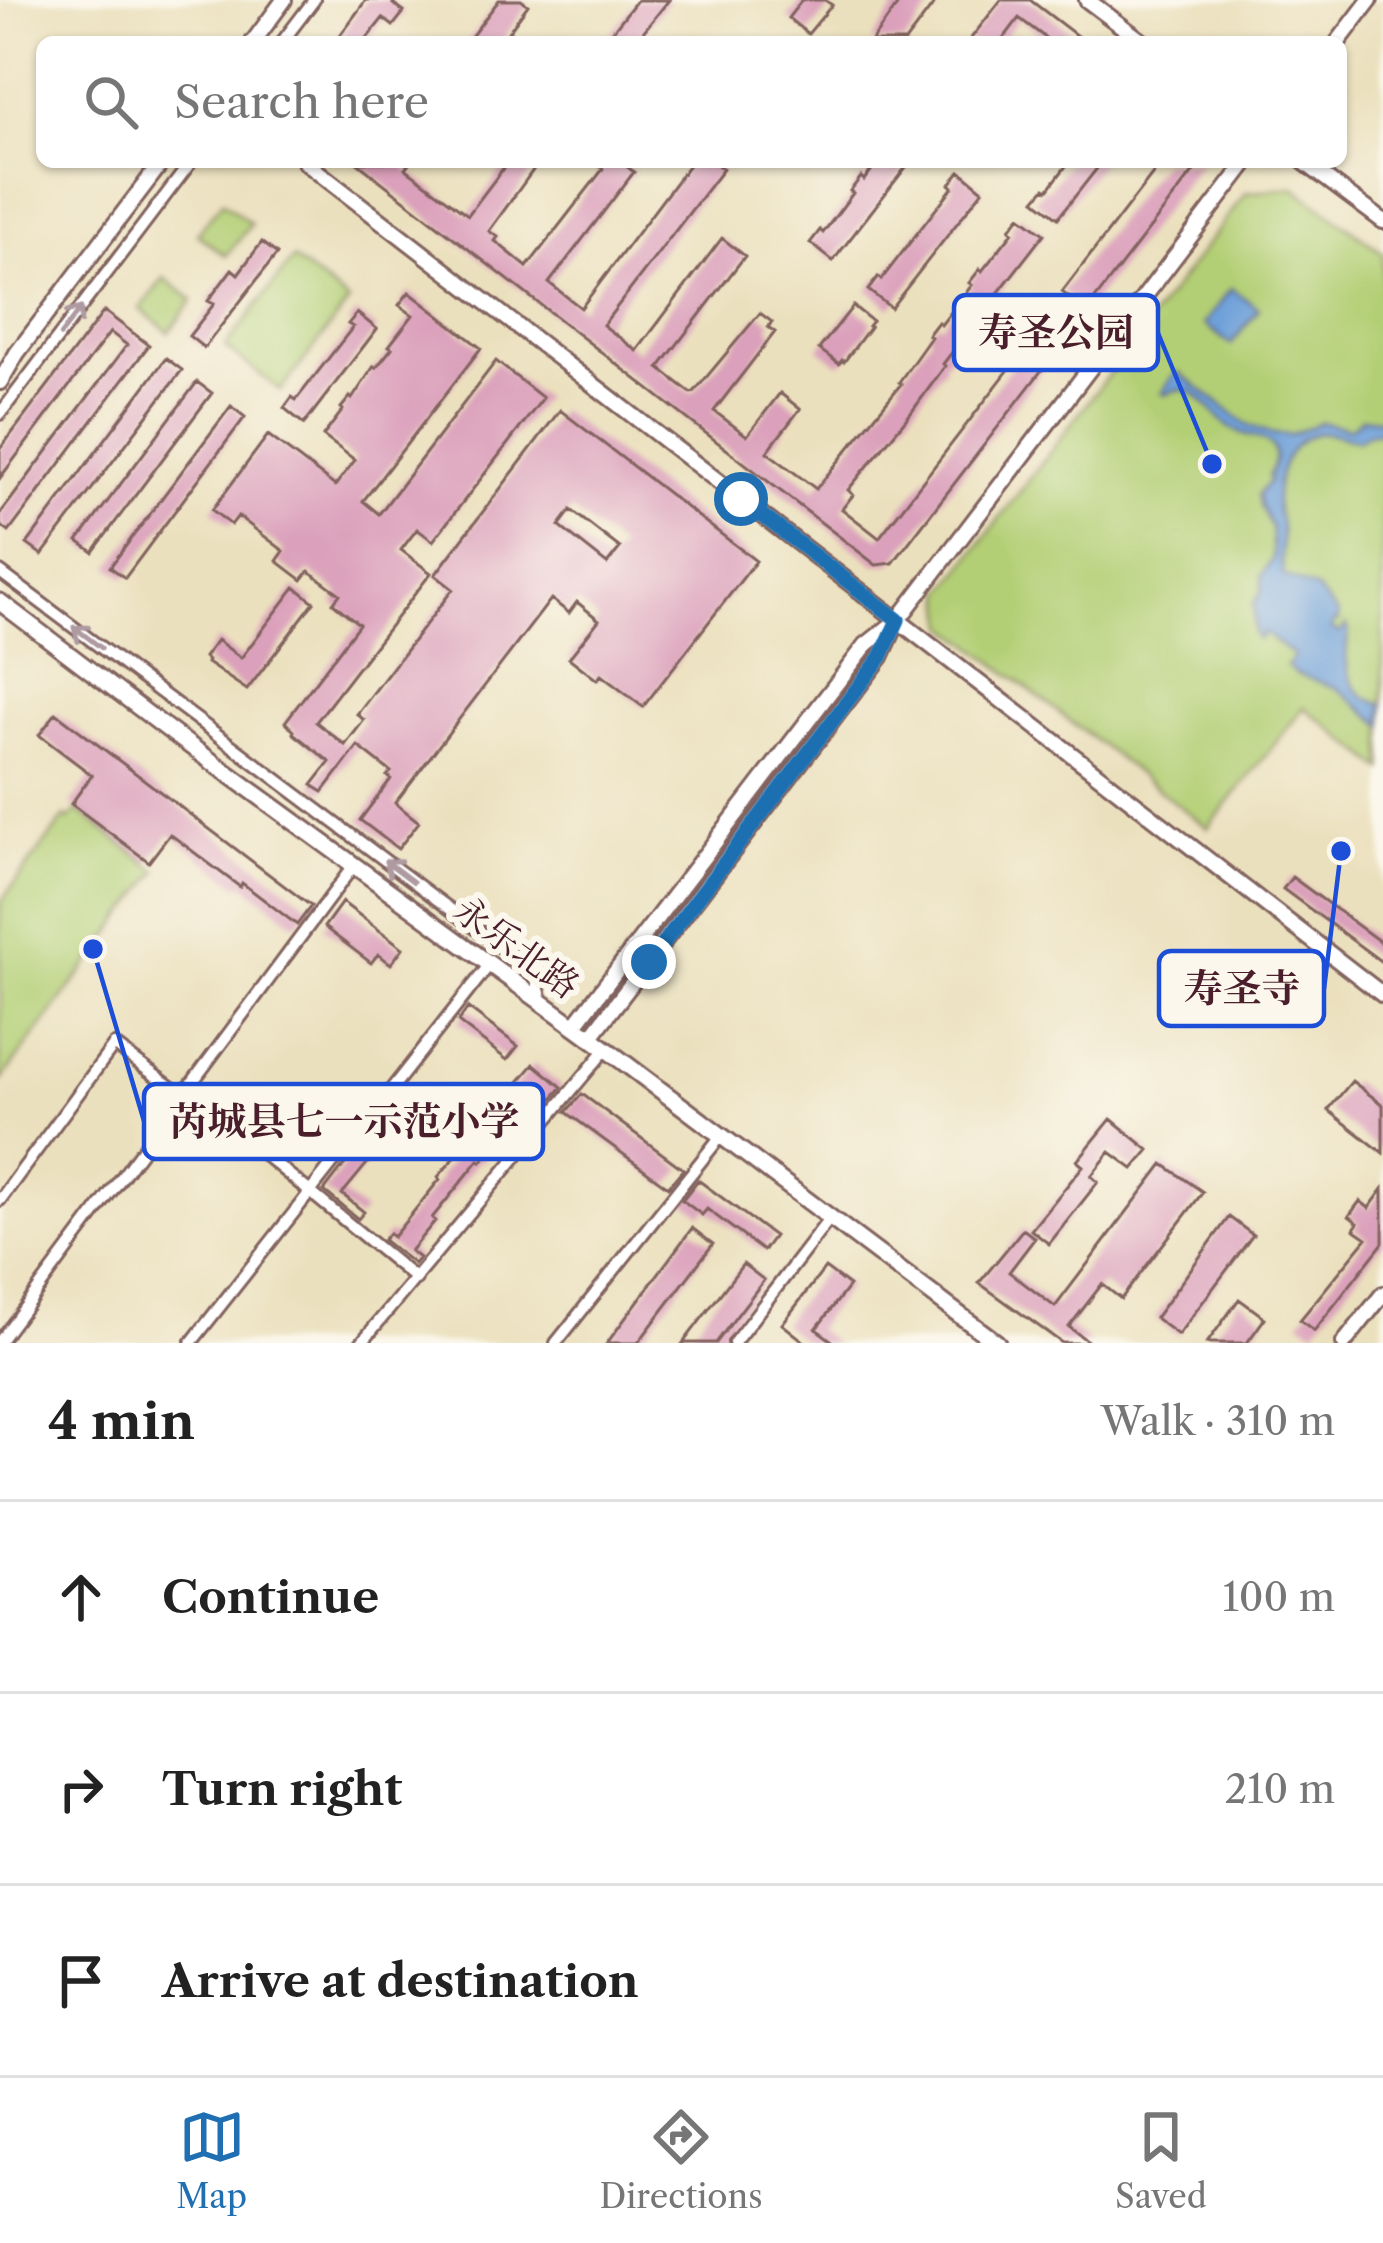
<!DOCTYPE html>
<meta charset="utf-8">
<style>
body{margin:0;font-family:"Libre Caslon Text","Noto Serif SC",serif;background:#f6f6f6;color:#222}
.stop{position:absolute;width:36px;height:36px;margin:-27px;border:9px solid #1f6fb2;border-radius:50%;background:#fff}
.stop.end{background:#1f6fb2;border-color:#fff;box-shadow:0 3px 12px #0008}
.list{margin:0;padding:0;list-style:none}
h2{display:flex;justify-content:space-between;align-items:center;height:156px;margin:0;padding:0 48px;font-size:51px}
h2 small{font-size:39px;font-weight:400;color:#767676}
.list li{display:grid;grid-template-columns:78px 1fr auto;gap:36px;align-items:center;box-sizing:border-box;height:192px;padding:0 48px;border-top:3px solid #e0e0e0}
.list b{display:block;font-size:45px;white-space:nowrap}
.list em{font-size:39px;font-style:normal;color:#767676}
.icon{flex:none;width:66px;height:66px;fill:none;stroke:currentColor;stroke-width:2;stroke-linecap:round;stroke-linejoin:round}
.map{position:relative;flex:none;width:1383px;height:1343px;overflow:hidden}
.search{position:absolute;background:#fff;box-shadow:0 3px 9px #0004;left:36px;right:36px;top:36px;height:132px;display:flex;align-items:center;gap:30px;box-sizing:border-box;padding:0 42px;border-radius:18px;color:#767676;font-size:45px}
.sheet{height:732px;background:#fff}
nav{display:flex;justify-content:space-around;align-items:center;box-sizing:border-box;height:168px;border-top:3px solid #e0e0e0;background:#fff;font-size:33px;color:#767676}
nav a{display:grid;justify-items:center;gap:6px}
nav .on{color:#1f6fb2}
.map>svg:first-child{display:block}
</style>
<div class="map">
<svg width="1383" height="1343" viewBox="0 0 1383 1343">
<rect width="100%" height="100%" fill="#fbf7ec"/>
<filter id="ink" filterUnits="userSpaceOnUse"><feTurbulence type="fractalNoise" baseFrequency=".00833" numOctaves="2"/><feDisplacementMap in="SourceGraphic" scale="24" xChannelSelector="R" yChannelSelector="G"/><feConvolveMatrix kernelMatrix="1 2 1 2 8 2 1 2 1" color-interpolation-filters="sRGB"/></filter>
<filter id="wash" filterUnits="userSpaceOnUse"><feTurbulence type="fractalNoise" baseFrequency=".004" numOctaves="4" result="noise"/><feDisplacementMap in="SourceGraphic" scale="48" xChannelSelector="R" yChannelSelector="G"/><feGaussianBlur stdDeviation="2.7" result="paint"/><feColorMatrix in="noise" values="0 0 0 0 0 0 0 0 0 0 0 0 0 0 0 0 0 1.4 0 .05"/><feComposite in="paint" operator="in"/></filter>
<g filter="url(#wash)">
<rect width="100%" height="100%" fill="#ebe0bd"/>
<path fill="#b2cf75" stroke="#7e7750" stroke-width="3" d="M1294 187 1383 253V769L1304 707 1208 828 947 626 944 592 1246 193Z
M222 202 251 224 226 256 197 234Z
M293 259 349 302 281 391 225 347Z
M164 278 193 300 169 332 140 309Z
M77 810 158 871 0 1082V903L65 817 69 820Z"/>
<path fill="#6ea0d9" stroke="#5c6082" stroke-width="3" d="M1231 288 1259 309 1231 345 1204 324Z
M1179 373 1248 425 1273 434 1290 435 1321 422 1350 428 1363 417 1383 420V432L1370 433 1359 440C1343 439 1329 429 1312 435 1285 443 1273 484 1277 509 1278 515 1281 521 1281 528 1282 544 1280 560 1284 576L1317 590 1338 614V621H1335L1331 629 1340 633 1346 625 1349 630C1343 662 1345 695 1383 704V725L1337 688 1296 674 1287 666 1294 656 1264 633 1258 640 1254 634V603L1262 591V575L1273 558 1271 527 1260 506 1258 495 1270 480 1268 477C1291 432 1248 442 1228 426 1215 415 1205 401 1191 391L1176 390 1165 395 1162 393 1173 375Z"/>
<g id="blocks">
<path fill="#dba0bb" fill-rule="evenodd" d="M366 0H396L393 4 404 12 393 26 383 18 364 42H335Z
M499 0H521L528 5 501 42H467Z
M637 0H669L635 42H604Z
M802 0H825L832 5 808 34 788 18Z
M901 0H937L905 42H871Z
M1001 0H1030L1085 42H1051L1019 18 1001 42H968Z
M356 162H410L405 168 468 215 508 162H539L489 231 498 237 495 241 527 267 603 169 593 162H621L634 172 549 283 581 308 691 162H714L723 169 603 325 637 351 722 238 745 256 659 368 691 393 694 392 760 313 772 322 768 327 775 332 714 411 747 436 780 393 800 409 767 452 816 489 901 384 899 382 931 337 928 335 938 322 941 325 972 285 969 283 980 269 982 271 1013 232 1010 229 1020 216 1044 234 943 364 945 366 911 413 848 490 853 495 842 509 879 538 1044 324 1065 340 893 563 876 565Z
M878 162H910L833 261 810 243 820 230 823 233 853 193 850 191 861 177 864 180Z
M1069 162H1102L1058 218 1035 200 1045 188 1048 190Z
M1162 162H1201L1086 311 1062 292Z
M960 171 983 190 891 308 868 290 878 277 881 280 953 187 950 184Z
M262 242 277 254 204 348 189 336 214 304 208 301 232 269 238 274Z
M409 292 481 348 363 501 379 514 496 361 543 398 433 541 417 529 401 550 431 573 316 722 345 745 364 720 357 714 453 589 435 575 560 410 756 561 643 707 601 675 597 680 569 658 599 620 577 602 569 613 551 599 395 803 419 822 398 849 360 820 391 779 387 776 391 772 358 746 323 792 312 785 330 762 293 733 294 731 285 722 359 624 333 603 340 594 309 571 302 580 277 561 284 551 238 516 231 525 212 510 268 435 335 486 355 460 323 436 343 410 341 408 350 397 352 399 374 366 376 368 392 348 389 346 413 315 399 305ZM571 510 620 548 607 564 559 526Z
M853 306 872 321 868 326 870 327 844 362 842 360 839 364 819 349Z
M104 311 149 345 9 532 0 525V514L127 345 110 332 0 478V449Z
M357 313 377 329 304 424 284 408 292 397 296 400 353 327 348 324Z
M166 358 182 370 42 555 27 544Z
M197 382 212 393 93 552 78 541Z
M231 406 245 417 125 578 110 567Z
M295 587 314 602 247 690 207 663 208 661 204 657 217 640 241 658Z
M56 713 311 906 297 925 242 883 240 887 170 834 149 862 71 804 92 775 39 735Z
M1292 877 1383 944V963L1283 889Z
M342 902 403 948 391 964 378 954 371 963 324 927Z
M468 1008 518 1046 507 1060 458 1022Z
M534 1064 562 1087 546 1106 538 1099 526 1113 523 1111 481 1162 479 1160 432 1218 435 1221 410 1251 419 1258 414 1264 383 1240 389 1233 393 1237 440 1179 438 1177Z
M1352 1081 1383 1105V1153L1328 1110Z
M582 1094 683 1169 668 1187 566 1112Z
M1111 1119 1149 1150 1133 1169 1110 1152 1091 1176 1098 1182 1049 1244 1031 1230 1083 1166 1077 1161Z
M366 1137 380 1148 342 1194 364 1212 358 1219 324 1191Z
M1163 1164 1203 1192 1121 1299 1102 1284 1069 1327 1090 1343H1062L979 1283 1023 1229 1035 1238 1009 1272 1055 1307Z
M698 1180 774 1236 763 1251 707 1209 702 1215 682 1200Z
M1383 1189V1243L1314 1331 1300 1320 1367 1238 1354 1229 1358 1223 1349 1216 1360 1201 1369 1208Z
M1229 1217 1253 1235 1178 1335 1155 1318Z
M692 1228 713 1244 638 1343H607Z
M743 1264 764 1280 716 1343H683Z
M825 1268 849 1286 816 1329 835 1343H806L782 1324Z
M1239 1299 1265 1318 1247 1343H1207Z"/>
</g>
</g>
<g filter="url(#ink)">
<use href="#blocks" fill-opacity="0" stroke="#82635e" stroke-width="3"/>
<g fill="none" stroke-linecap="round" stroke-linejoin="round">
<g stroke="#82635e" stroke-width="16">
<path id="minor" d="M282 42 314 0
M0 414 191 162
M0 572 534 972 542 1000
M187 1091 416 1279
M0 1200 114 1045 183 1096
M0 1341 354 865
M191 1343 490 964
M361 1343 606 1049
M556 1343 721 1136
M734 1343 830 1218"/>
</g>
<g stroke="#82635e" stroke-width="20">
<path id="tertiary" d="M1087 0 1143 42
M253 42 284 0
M1338 42 1370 0
M305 162 1383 995
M1304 162 1383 221
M0 382 17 353 162 162
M574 1026 866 645 894 623
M590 1038 881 657 898 620 1247 162
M1344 1343 1383 1294"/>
</g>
<g stroke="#82635e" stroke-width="21">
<path id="secondary" d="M0 602 174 734 610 1052 997 1343"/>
</g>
<use href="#minor" stroke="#fff" stroke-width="10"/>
<use href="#tertiary" stroke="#fff" stroke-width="14"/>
<use href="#secondary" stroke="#fff" stroke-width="15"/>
</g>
<defs><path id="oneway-shaft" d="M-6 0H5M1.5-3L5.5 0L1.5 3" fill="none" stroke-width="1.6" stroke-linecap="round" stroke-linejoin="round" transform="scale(3)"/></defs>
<g stroke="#ae9aa0">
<use href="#oneway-shaft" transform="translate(71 321) rotate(-53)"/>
<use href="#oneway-shaft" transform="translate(87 637) rotate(-143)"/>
<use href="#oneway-shaft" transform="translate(399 871) rotate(-143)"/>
</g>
</g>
<g fill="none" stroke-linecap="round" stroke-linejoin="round" filter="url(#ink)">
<path stroke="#1f6fb2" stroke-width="15" d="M649 962 881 657 898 620 741 499"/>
</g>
<g text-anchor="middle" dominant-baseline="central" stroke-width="12" stroke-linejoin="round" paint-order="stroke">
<g font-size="36" fill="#4a1f2b" stroke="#fbf7ec">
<text transform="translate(517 947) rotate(36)">永乐北路</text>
</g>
</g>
<path fill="none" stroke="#1d4ed8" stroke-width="4.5" d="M1212 464L1158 333M1341 851L1324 989M93 949L144 1121"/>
<g fill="#1d4ed8" stroke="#fbf7ec" stroke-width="4.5">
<circle cx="1212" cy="464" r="12"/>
<circle cx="1341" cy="851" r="12"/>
<circle cx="93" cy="949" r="12"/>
</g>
<g fill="#fbf7ec" stroke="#1d4ed8" stroke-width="4.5">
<rect x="954" y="295" width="204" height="75" rx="12"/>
<rect x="1159" y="951" width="165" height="75" rx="12"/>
<rect x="144" y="1084" width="399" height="75" rx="12"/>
</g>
<g font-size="39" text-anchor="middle" font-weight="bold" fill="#4a1f2b">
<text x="1056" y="346">寿圣公园</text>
<text x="1242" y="1002">寿圣寺</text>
<text x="344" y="1135">芮城县七一示范小学</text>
</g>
</svg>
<div class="stop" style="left:741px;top:499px"></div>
<div class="stop end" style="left:649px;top:962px"></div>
<div class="search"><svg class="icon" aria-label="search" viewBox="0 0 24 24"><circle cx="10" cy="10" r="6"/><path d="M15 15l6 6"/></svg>Search here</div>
</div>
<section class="sheet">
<h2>4 min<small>Walk · 310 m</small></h2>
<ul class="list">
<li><svg class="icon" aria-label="ahead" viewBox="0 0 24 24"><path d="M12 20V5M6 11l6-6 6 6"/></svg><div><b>Continue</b></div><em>100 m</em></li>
<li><svg class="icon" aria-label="right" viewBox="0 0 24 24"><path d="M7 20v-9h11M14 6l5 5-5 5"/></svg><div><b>Turn right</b></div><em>210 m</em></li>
<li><svg class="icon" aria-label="arrive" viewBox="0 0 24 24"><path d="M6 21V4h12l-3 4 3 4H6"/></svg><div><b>Arrive at destination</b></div></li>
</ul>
</section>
<nav>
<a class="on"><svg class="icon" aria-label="map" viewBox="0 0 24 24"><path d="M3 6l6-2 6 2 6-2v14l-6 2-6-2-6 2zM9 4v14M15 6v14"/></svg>Map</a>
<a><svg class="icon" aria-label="directions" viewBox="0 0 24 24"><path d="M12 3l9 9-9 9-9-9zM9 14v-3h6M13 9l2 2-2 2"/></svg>Directions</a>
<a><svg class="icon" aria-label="saved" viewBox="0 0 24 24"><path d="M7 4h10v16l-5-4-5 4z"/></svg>Saved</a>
</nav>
